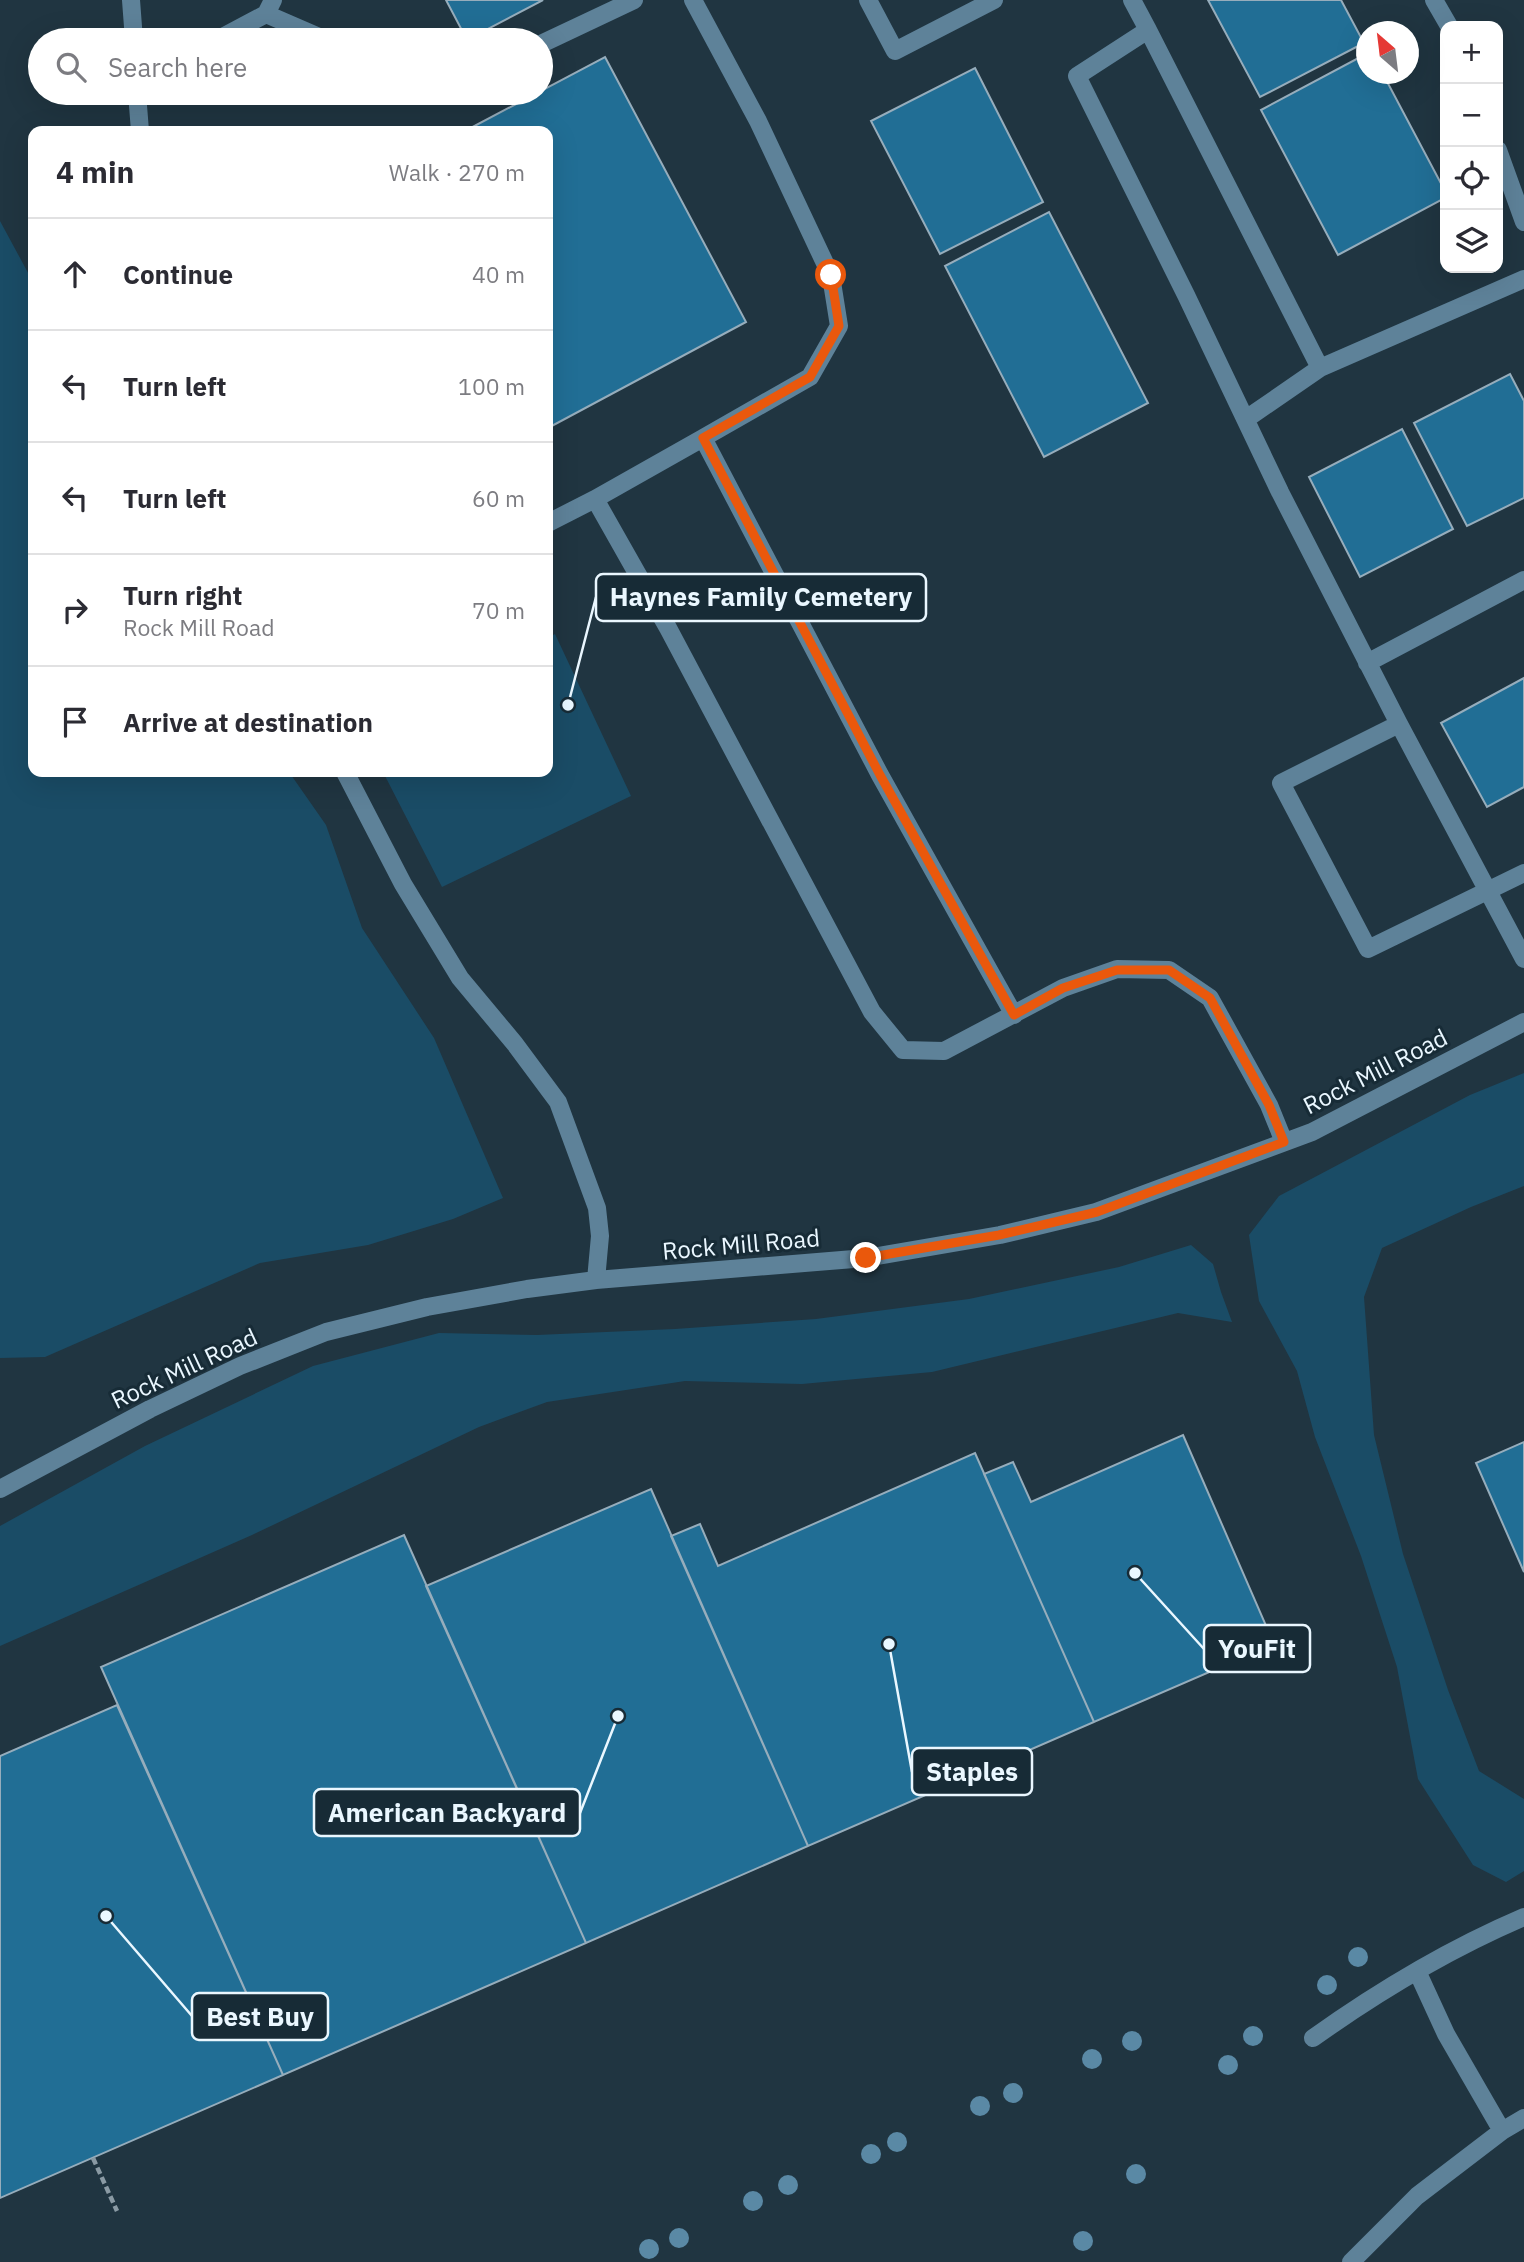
<!DOCTYPE html>
<meta charset="utf-8">
<style>
body{margin:0;font-family:"IBM Plex Sans",sans-serif;background:#f7f7f7;color:#2b2b33}
.controls{position:absolute;right:21px;top:21px;display:grid;overflow:hidden;border-radius:14px;box-shadow:0 7px 28px #0002}
.controls button{width:63px;height:63px;display:grid;place-items:center;padding:0;border:0;border-bottom:2px solid #e1e1e2;background:#fff;color:#2b2b33;font:35px sans-serif}
.compass{position:absolute;left:1356px;top:21px;width:63px;height:63px;border-radius:50%;background:#fff;box-shadow:0 7px 28px #0002;rotate:332deg}
.stop{position:absolute;width:21px;height:21px;margin:-16px;border:5px solid #ea580c;border-radius:50%;background:#fff}
.stop.end{background:#ea580c;border-color:#fff;box-shadow:0 2px 7px #0008}
.list{margin:0;padding:0;list-style:none}
h2{display:flex;justify-content:space-between;align-items:center;height:91px;margin:0;padding:0 28px;font-size:30px}
h2 small{font-size:23px;font-weight:400;color:#7c7c81}
.list li{display:grid;grid-template-columns:46px 1fr auto;gap:21px;align-items:center;box-sizing:border-box;height:112px;padding:0 28px;border-top:2px solid #e1e1e2}
.list b{display:block;font-size:26px;white-space:nowrap}
.list p{margin:0;font-size:23px;white-space:nowrap;color:#7c7c81}
.list em{font-size:23px;font-style:normal;color:#7c7c81}
.icon{flex:none;width:38px;height:38px;fill:none;stroke:currentColor;stroke-width:2;stroke-linecap:round;stroke-linejoin:round}
.map{position:relative;flex:none;width:1524px;height:2262px;overflow:hidden}
.search{position:absolute;background:#fff;box-shadow:0 7px 28px #0002;left:28px;top:28px;width:525px;height:77px;display:flex;align-items:center;gap:18px;box-sizing:border-box;padding:0 24px;border-radius:38px;color:#7c7c81;font-size:26px}
.panel{position:absolute;background:#fff;box-shadow:0 7px 28px #0002;left:28px;top:126px;width:525px;height:651px;border-radius:14px}
.map>svg:first-child{display:block}
</style>
<div class="map">
<svg width="1524" height="2262" viewBox="0 0 1524 2262">
<rect width="100%" height="100%" fill="#203541"/>
<path fill="#1a4c66" d="M0 221 33 282V772H289L326 825 362 928 434 1038 503 1198 453 1219 368 1245 260 1263 45 1357 0 1358Z
M555 634 631 796 442 887 383 772H548V638Z
M1524 1073V1186L1471 1207 1382 1248 1364 1297 1374 1435 1403 1554 1448 1690 1479 1771 1524 1799V1871L1506 1882 1473 1865 1418 1779 1397 1667 1361 1556 1315 1437 1297 1371 1259 1301 1249 1235 1279 1196 1470 1095Z
M1191 1245 1213 1264 1221 1292 1232 1322 1178 1313 932 1372 802 1384 685 1381 547 1402 479 1427 252 1535 0 1646V1526L145 1446 313 1366 439 1333 537 1335 675 1329 816 1319 969 1299 1119 1267Z"/>
<path fill="#216e95" stroke="#96adbc" stroke-width="2" d="M446 0H543L467 40Z
M1208 0H1341L1364 43 1260 97Z
M1366 54V74H1383L1445 191V198L1338 255 1261 110Z
M605 57 746 322 548 428V131H465Z
M975 68 1043 202 940 254 871 121Z
M1049 212 1148 403 1044 457 945 266Z
M1510 374 1524 401V498L1467 526 1414 423Z
M1402 429 1453 529 1360 577 1309 477Z
M1524 678V787L1487 807 1441 723Z
M1183 1435 1274 1644 1094 1722 984 1474 1013 1462 1031 1502Z
M1524 1442V1572L1476 1463Z
M975 1453 1094 1722 808 1846 671 1536 700 1524 718 1566Z
M651 1489 808 1846 586 1943 426 1586Z
M404 1535 586 1943 283 2075 101 1667Z
M117 1705 283 2075 0 2198V1756Z"/>
<g fill="none" stroke-linecap="round" stroke-linejoin="round">
<path stroke="#8a9aa4" stroke-width="4.5" stroke-dasharray="7 3.5" stroke-linecap="butt" d="M93 2158 117 2211"/>
<path stroke="#5e8299" stroke-width="18" d="M131 0 134 40
M693 0 758 121 831 276 839 326 810 377 703 438
M868 0 895 51 994 0
M1132 0 1148 30
M1434 0 1449 26
M266 14 326 40
M217 40 266 14 273 0
M541 44 634 0
M137 93 140 131
M1498 150 1524 222
M1524 279 1320 368 1148 30 1077 76 1186 295 1280 492 1399 724 1524 959
M1246 419 1320 368
M595 499 703 438 880 775 1014 1015
M548 523 595 499 668 628 872 1012 903 1050 944 1051 1063 988 1117 969 1169 970 1210 998 1269 1105 1284 1142
M1367 663 1524 580
M1399 724 1281 783 1368 949 1524 873
M345 772 403 884 460 978 515 1044 558 1102 597 1208 600 1236 596 1280
M0 1489 150 1409 240 1366 326 1332 427 1307 527 1289 596 1280 866 1258 1000 1235 1096 1212 1312 1132 1524 1022
M1417 1971 1446 2034 1502 2131
M1313 2038C1379 1991 1449 1949 1524 1917
M1351 2262 1417 2196 1502 2131 1524 2118"/>
</g>
<g fill="#5a89a5">
<circle cx="1358" cy="1957" r="10"/>
<circle cx="1327" cy="1985" r="10"/>
<circle cx="1253" cy="2036" r="10"/>
<circle cx="1132" cy="2041" r="10"/>
<circle cx="1092" cy="2059" r="10"/>
<circle cx="1228" cy="2065" r="10"/>
<circle cx="1013" cy="2093" r="10"/>
<circle cx="980" cy="2106" r="10"/>
<circle cx="897" cy="2142" r="10"/>
<circle cx="871" cy="2154" r="10"/>
<circle cx="1136" cy="2174" r="10"/>
<circle cx="788" cy="2185" r="10"/>
<circle cx="753" cy="2201" r="10"/>
<circle cx="679" cy="2238" r="10"/>
<circle cx="1083" cy="2241" r="10"/>
<circle cx="649" cy="2249" r="10"/>
</g>
<g fill="none" stroke-linecap="round" stroke-linejoin="round">
<path stroke="#ea580c" stroke-width="9" d="M831 275 839 326 810 377 703 438 880 775 1014 1015 1063 988 1117 970H1169L1210 998 1269 1105 1284 1142 1097 1212 999 1235 866 1258"/>
</g>
<g text-anchor="middle" dominant-baseline="central" stroke-width="6" stroke-linejoin="round" paint-order="stroke">
<g font-size="24" fill="#eaf7ff" stroke="#172b36">
<text transform="translate(1375 1071) rotate(-27)">Rock Mill Road</text>
<text transform="translate(741 1244) rotate(-5)">Rock Mill Road</text>
<text transform="translate(184 1368) rotate(-25)">Rock Mill Road</text>
</g>
</g>
<path fill="none" stroke="#eaf7ff" stroke-width="2.5" d="M568 705L596 597M1135 1573L1204 1649M889 1644L912 1772M618 1716L580 1813M106 1916L192 2016"/>
<g fill="#eaf7ff" stroke="#172b36" stroke-width="2.5">
<circle cx="568" cy="705" r="7"/>
<circle cx="1135" cy="1573" r="7"/>
<circle cx="889" cy="1644" r="7"/>
<circle cx="618" cy="1716" r="7"/>
<circle cx="106" cy="1916" r="7"/>
</g>
<g fill="#172b36" stroke="#eaf7ff" stroke-width="2.5">
<rect x="596" y="574" width="330" height="47" rx="7"/>
<rect x="1204" y="1625" width="106" height="47" rx="7"/>
<rect x="912" y="1748" width="120" height="47" rx="7"/>
<rect x="314" y="1789" width="266" height="47" rx="7"/>
<rect x="192" y="1993" width="136" height="47" rx="7"/>
</g>
<g font-size="26" text-anchor="middle" font-weight="bold" fill="#eaf7ff">
<text x="761" y="606">Haynes Family Cemetery</text>
<text x="1257" y="1658">YouFit</text>
<text x="972" y="1781">Staples</text>
<text x="447" y="1822">American Backyard</text>
<text x="260" y="2026">Best Buy</text>
</g>
</svg>
<div class="controls">
<button>+</button>
<button>−</button>
<button><svg class="icon" aria-label="locate" viewBox="0 0 24 24"><circle cx="12" cy="12" r="6"/><path d="M12 2v4M12 18v4M2 12h4M18 12h4"/></svg></button>
<button><svg class="icon" aria-label="layers" viewBox="0 0 24 24"><path d="M12 4l9 5-9 5-9-5zM3 14l9 5 9-5"/></svg></button>
</div>
<svg class="compass" viewBox="-18 -18 36 36"><path d="M0-13l5 13h-10z" fill="#e53935"/><path d="M0 13l5-13h-10z" fill="#7c7c81"/></svg>
<div class="stop" style="left:831px;top:275px"></div>
<div class="stop end" style="left:866px;top:1258px"></div>
<div class="search"><svg class="icon" aria-label="search" viewBox="0 0 24 24"><circle cx="10" cy="10" r="6"/><path d="M15 15l6 6"/></svg>Search here</div>
<section class="panel">
<h2>4 min<small>Walk · 270 m</small></h2>
<ul class="list">
<li><svg class="icon" aria-label="ahead" viewBox="0 0 24 24"><path d="M12 20V5M6 11l6-6 6 6"/></svg><div><b>Continue</b></div><em>40 m</em></li>
<li><svg class="icon" aria-label="left" viewBox="0 0 24 24"><path d="M17 20v-9H6M10 6l-5 5 5 5"/></svg><div><b>Turn left</b></div><em>100 m</em></li>
<li><svg class="icon" aria-label="left" viewBox="0 0 24 24"><path d="M17 20v-9H6M10 6l-5 5 5 5"/></svg><div><b>Turn left</b></div><em>60 m</em></li>
<li><svg class="icon" aria-label="right" viewBox="0 0 24 24"><path d="M7 20v-9h11M14 6l5 5-5 5"/></svg><div><b>Turn right</b><p>Rock Mill Road</p></div><em>70 m</em></li>
<li><svg class="icon" aria-label="arrive" viewBox="0 0 24 24"><path d="M6 21V4h12l-3 4 3 4H6"/></svg><div><b>Arrive at destination</b></div></li>
</ul>
</section>
</div>
